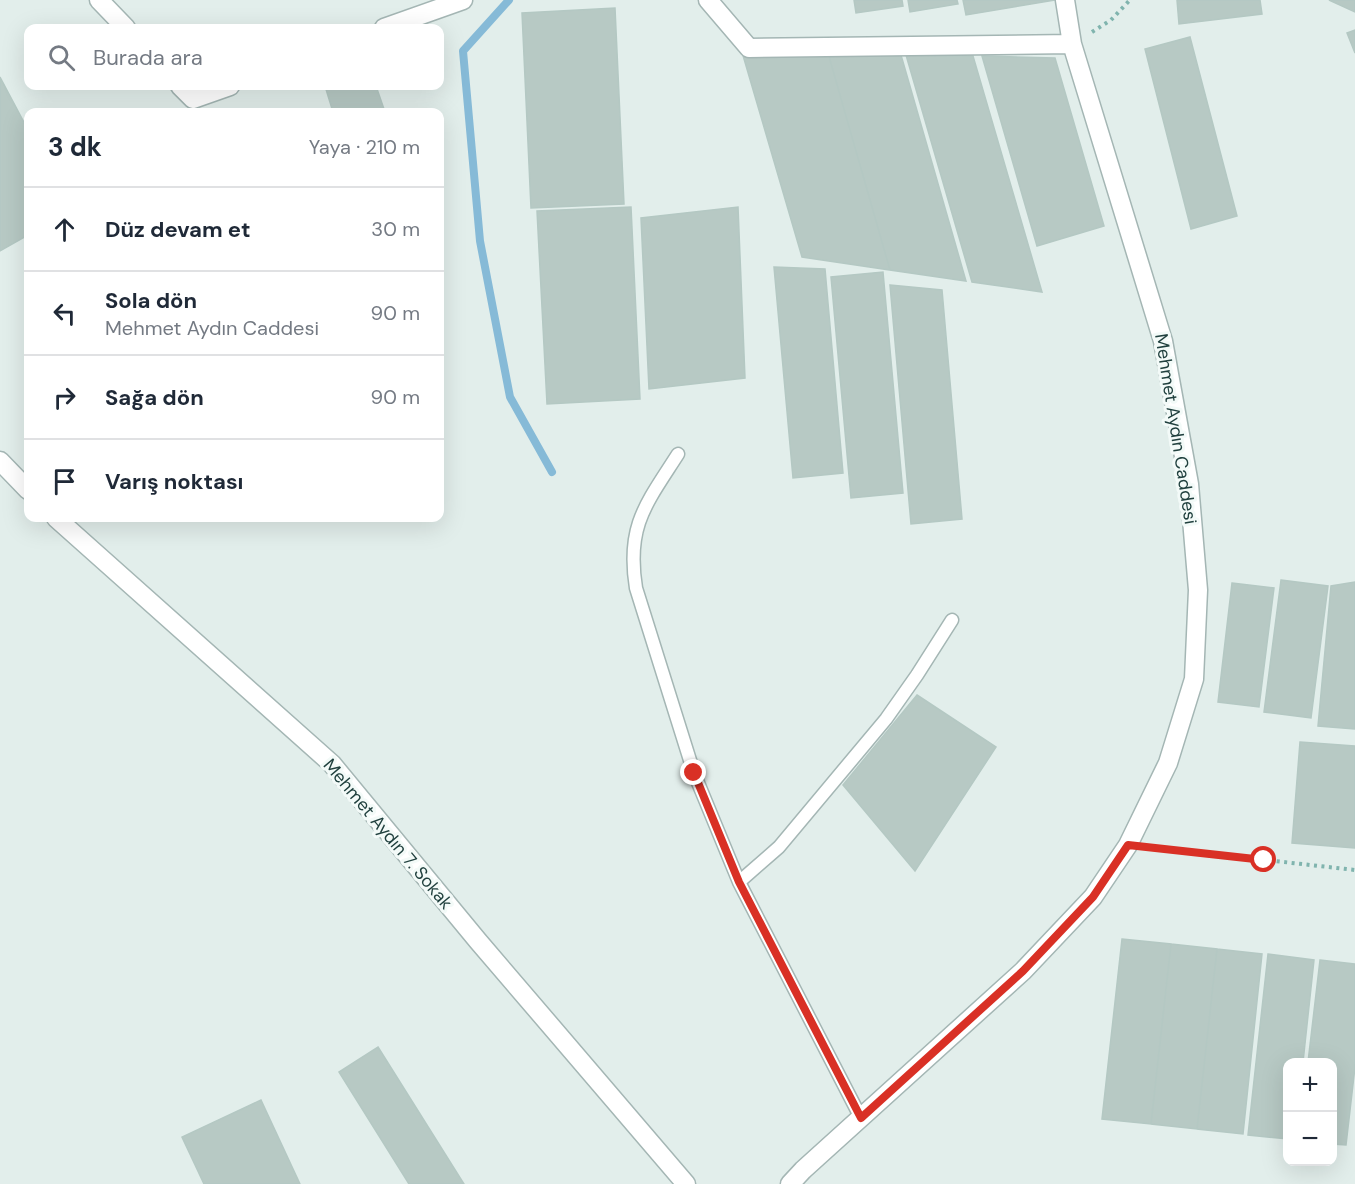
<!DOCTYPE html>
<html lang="tr">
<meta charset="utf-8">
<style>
body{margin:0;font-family:"DM Sans",sans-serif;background:#f2f2f3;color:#1f2937}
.controls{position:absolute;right:18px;bottom:18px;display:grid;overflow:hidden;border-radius:12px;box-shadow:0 6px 24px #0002}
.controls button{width:54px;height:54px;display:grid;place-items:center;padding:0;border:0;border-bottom:2px solid #e0e1e3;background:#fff;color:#1f2937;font:30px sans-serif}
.stop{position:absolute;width:18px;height:18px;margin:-14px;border:4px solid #d93025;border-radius:50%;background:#fff}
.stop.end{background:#d93025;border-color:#fff;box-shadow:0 2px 6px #0008}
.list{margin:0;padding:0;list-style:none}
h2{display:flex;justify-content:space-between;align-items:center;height:78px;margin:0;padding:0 24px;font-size:26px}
h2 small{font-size:20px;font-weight:400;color:#747a83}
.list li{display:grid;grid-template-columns:39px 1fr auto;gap:18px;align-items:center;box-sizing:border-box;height:84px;padding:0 24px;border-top:2px solid #e0e1e3}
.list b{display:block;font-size:22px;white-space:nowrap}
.list p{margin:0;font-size:20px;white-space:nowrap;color:#747a83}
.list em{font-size:20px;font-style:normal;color:#747a83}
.icon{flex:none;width:33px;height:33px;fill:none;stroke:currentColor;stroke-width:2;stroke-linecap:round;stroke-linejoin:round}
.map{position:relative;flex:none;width:1355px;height:1184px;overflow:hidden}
.search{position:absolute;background:#fff;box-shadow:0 6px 24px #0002;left:24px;top:24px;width:420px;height:66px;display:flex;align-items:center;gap:15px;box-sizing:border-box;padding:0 21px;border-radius:12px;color:#747a83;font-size:22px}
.panel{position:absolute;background:#fff;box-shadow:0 6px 24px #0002;left:24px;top:108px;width:420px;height:414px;border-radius:12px}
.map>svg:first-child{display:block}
</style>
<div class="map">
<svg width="1355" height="1184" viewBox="0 0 1355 1184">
<rect width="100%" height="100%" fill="#e2eeeb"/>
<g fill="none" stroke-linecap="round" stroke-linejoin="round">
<path stroke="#86bad7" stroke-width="8" d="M509 0 463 51 480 241 510 397 552 472"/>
</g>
<path fill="#b7c9c4" stroke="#b4c8c3" stroke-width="1.5" d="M854 0H902L903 6 856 13Z
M908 0H957L958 4 910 12Z
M963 0H1055L966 15Z
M1177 0H1260L1262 14 1179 24Z
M1329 0H1355V12Z
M615 8 624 204 531 208 522 13Z
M1355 30V53L1347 33Z
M1190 37 1237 216 1191 229 1145 49Z
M742 52 828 53 890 270 802 257Z
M828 53 901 55 966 281 890 270Z
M906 55 973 56 1042 292 972 282Z
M982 56 1055 58 1104 226 1037 246Z
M0 77 28 130V235L0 251Z
M325 86H376L385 112H333Z
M631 207 640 399 547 404 537 211Z
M738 207 745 378 649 389 641 218Z
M774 267 825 269 843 473 793 478Z
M883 272 903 493 851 498 831 277Z
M890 285 942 290 962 519 911 524Z
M1281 580 1328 586 1311 718 1264 712Z
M1355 582V729L1318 726 1331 586Z
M1232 583 1274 588 1259 707 1218 702Z
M917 695 996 747 915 871 843 785Z
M1300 742 1355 746V848L1292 843Z
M1122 939 1171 944 1151 1124 1102 1119Z
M1171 944 1217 949 1197 1129 1151 1124Z
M1217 949 1262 954 1243 1134 1197 1129Z
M1268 954 1314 960 1303 1062H1288V1139L1248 1135Z
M1320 960 1355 964V1067L1346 1145 1332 1144V1062H1308Z
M378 1047 464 1184H409L339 1072Z
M261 1100 300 1184H204L182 1137Z"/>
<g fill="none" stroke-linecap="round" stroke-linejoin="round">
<g stroke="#a4b6b4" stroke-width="15">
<path id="lane" d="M678 454C646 504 626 526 636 588L694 773 739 882 861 1118
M739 882 779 847 886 719 917 675 952 620"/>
</g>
<g stroke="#a4b6b4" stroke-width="21">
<path id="street" d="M99 0 126 28
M708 0 749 48 1072 44
M384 28 463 0
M180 86 193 99 230 86
M0 461 28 490
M56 518 332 764 478 941 686 1184
M790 1184 803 1170 1023 971 1093 897 1128 845 1168 763 1194 679 1198 590 1189 484 1163 341 1072 44 1065 0"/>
</g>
<path stroke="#80b4ae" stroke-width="4" stroke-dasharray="3 4.5" stroke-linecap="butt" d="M1092 32 1111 20 1130 0
M1150 847 1355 870"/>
<use href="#lane" stroke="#fff" stroke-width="12"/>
<use href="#street" stroke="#fff" stroke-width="18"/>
</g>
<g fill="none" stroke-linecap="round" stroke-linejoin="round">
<path stroke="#d93025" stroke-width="8" d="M694 773 739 882 861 1118 1023 971 1093 897 1128 845 1264 860"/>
</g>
<g text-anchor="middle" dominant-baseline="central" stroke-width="6" stroke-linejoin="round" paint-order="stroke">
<g font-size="18" fill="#20403e" stroke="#f3faf8">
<text transform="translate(1176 429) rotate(81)">Mehmet Aydın Caddesi</text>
<text transform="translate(388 834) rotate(50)">Mehmet Aydın 7. Sokak</text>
</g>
</g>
</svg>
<div class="controls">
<button>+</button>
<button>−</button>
</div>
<div class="stop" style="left:1264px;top:860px"></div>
<div class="stop end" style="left:694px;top:773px"></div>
<div class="search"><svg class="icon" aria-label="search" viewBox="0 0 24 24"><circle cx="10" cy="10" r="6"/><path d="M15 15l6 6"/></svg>Burada ara</div>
<section class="panel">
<h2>3 dk<small>Yaya · 210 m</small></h2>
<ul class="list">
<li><svg class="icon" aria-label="ahead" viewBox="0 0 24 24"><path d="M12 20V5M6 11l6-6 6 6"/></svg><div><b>Düz devam et</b></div><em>30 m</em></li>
<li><svg class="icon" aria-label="left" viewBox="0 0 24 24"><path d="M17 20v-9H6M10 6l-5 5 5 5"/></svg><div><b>Sola dön</b><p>Mehmet Aydın Caddesi</p></div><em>90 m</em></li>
<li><svg class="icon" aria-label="right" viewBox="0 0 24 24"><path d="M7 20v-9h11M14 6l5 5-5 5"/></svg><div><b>Sağa dön</b></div><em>90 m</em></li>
<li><svg class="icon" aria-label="arrive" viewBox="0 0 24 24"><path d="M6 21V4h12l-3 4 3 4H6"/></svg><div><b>Varış noktası</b></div></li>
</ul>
</section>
</div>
